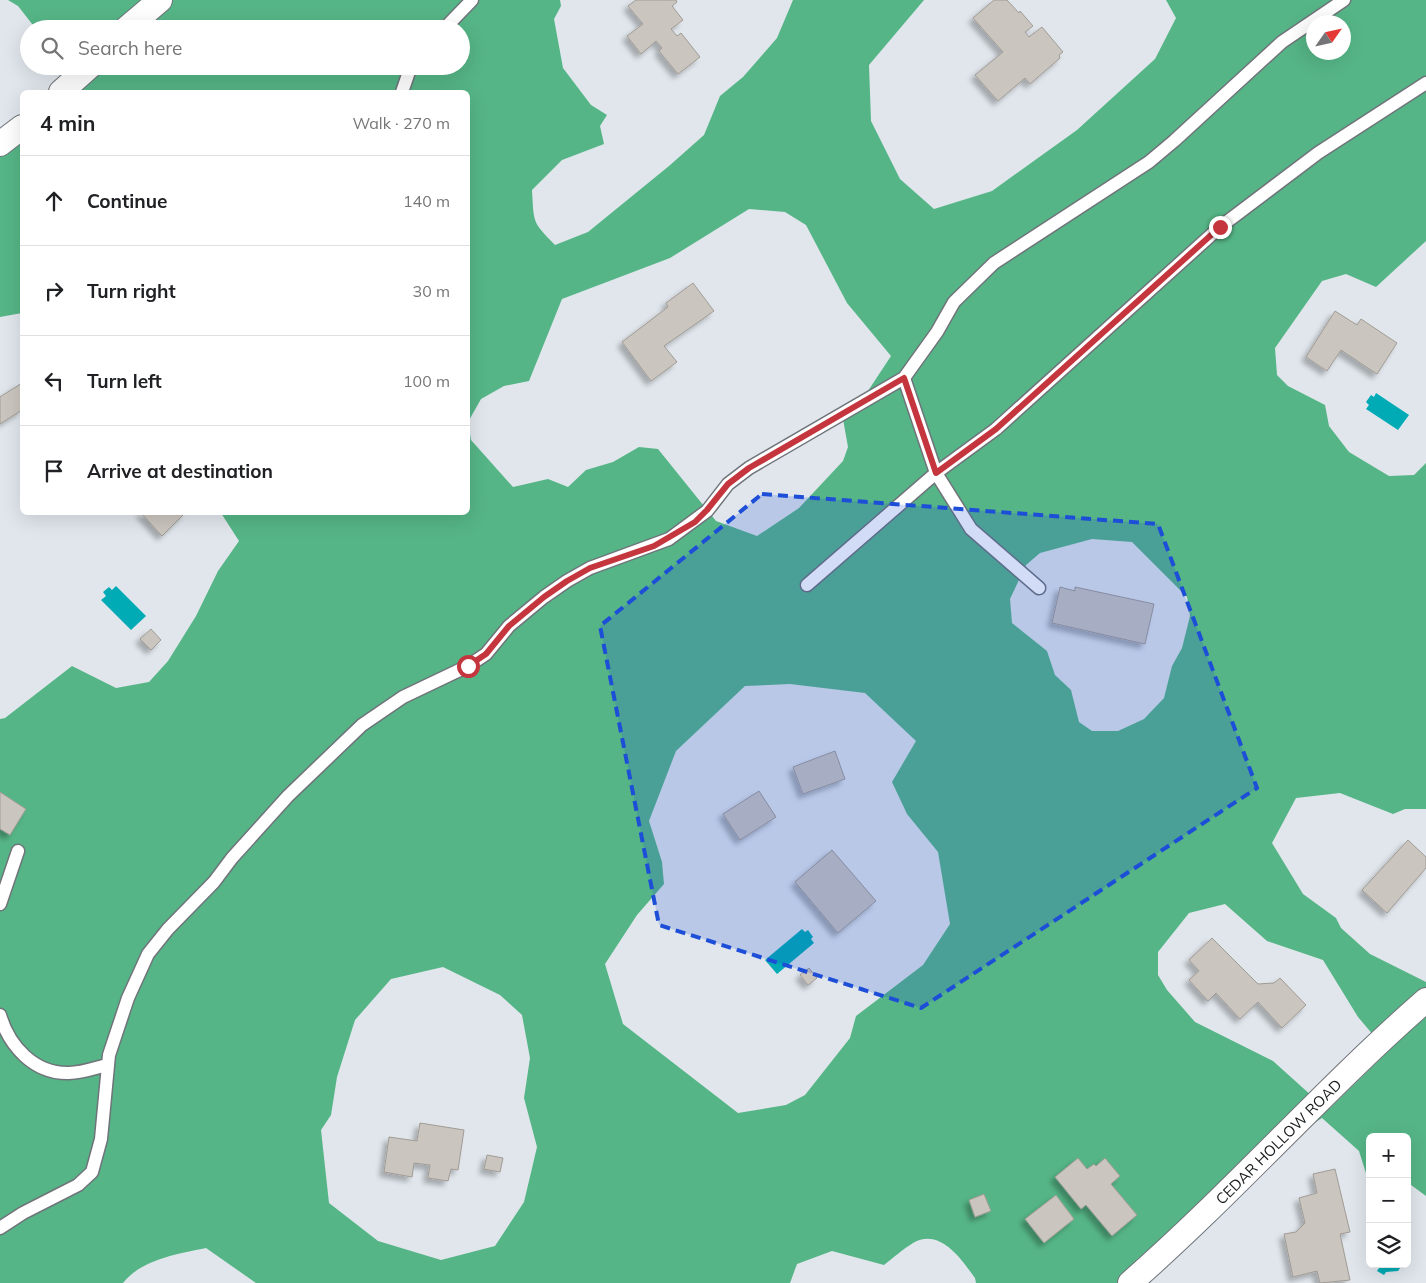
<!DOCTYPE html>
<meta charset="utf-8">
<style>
body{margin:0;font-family:Mulish,sans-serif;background:#f6f6f6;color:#202124}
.controls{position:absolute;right:15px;bottom:15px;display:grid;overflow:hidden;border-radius:8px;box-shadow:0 5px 20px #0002}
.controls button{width:45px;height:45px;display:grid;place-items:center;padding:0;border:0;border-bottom:1px solid #e0e0e0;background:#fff;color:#202124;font:25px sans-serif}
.compass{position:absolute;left:1306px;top:15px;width:45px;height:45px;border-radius:50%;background:#fff;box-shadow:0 5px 20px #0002;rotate:56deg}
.stop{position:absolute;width:15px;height:15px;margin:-11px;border:4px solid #c5353e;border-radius:50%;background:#fff}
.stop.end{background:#c5353e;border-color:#fff;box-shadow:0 1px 5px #0008}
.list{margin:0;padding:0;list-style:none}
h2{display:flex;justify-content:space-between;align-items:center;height:65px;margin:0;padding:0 20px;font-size:21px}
h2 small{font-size:16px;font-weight:400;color:#757577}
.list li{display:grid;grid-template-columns:32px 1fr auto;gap:15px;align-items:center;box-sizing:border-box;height:90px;padding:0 20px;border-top:1px solid #e0e0e0}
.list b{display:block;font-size:19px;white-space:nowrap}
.list em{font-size:16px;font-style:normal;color:#757577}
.icon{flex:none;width:28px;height:28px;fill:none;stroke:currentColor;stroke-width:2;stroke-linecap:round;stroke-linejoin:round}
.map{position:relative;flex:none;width:1426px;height:1283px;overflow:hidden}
.search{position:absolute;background:#fff;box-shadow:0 5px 20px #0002;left:20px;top:20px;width:450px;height:55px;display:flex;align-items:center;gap:12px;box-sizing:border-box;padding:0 18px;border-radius:28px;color:#757577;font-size:19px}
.panel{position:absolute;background:#fff;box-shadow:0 5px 20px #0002;left:20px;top:90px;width:450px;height:425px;border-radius:8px}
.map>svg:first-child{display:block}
</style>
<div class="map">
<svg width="1426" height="1283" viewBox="0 0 1426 1283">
<defs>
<filter id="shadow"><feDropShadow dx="-4.5" dy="4.5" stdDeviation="2.5" flood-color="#0004"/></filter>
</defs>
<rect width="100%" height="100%" fill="#e0e6ec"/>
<path fill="#55b586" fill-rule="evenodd" d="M8 0H560L561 6 554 19 563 68 591 105 607 115 600 126 604 144 562 160 532 190C534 224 532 221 555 245L588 232 669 166 704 135 720 96 743 77 777 38 793 0H924L869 65 871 121 900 179 934 209 992 191 1077 130 1155 59 1176 18 1166 0H1426V241L1376 287 1346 274 1322 281 1275 348 1277 375 1288 386 1325 405 1329 426 1349 452 1389 476 1414 475 1426 463V809H1405L1393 814 1340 793 1296 798 1272 843 1303 894 1336 918 1341 928 1370 954 1426 982V1196L1407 1182V1137H1370V1186L1359 1151 1322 1118 1311 1125 1133 1283H976L975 1278C962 1260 940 1227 913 1243 903 1249 893 1258 884 1265L832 1251 797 1264 790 1283H256L206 1248C178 1254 142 1259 123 1283H0V719L5 718 72 666 116 688 149 682 168 661 196 616 218 571 239 541 221 513 468 512V92H64L79 73 71 66H461V29H36L18 6ZM1314 22H1344V52H1314ZM749 209 785 212 806 225 847 303 891 356 864 397 843 419 848 447 843 461 799 508 757 536 716 521 658 449 639 447 613 462 586 470 568 487 548 479 513 487 471 440 468 422 481 399 504 386 529 381 562 299 670 258ZM1092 539 1132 542 1187 597 1190 616 1182 648 1172 666 1164 698 1144 719 1118 731H1092L1079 722 1071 690 1055 675 1047 651 1012 623 1010 599 1026 565 1040 553ZM790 684 865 693 916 741 892 782 907 814 938 852 950 924 923 965 856 1016 850 1038 805 1095 786 1105 738 1113 623 1024 605 964 637 915 664 884 662 862 649 821 676 751 745 686ZM1225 904 1267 941 1323 960 1358 1017 1385 1049 1380 1059 1330 1108 1323 1106 1273 1061 1195 1022 1167 990 1158 975V952L1189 913ZM443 967 500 995 522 1015 530 1058 524 1098 537 1147 524 1202 495 1246 441 1260 378 1241 329 1203 321 1130 331 1115 337 1077 355 1020 391 979Z
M22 129V313L0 317V146Z"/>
<path fill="#00abb5" d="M1376 393 1409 415 1398 430 1366 409 1369 405 1366 402 1371 395 1374 397Z
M116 586 146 616 131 630 101 600 106 596 103 592 109 587 112 590Z
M802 929 805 932 808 930 813 937 811 939 814 943 777 974 765 960Z
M1378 1264H1403L1398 1271 1386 1272 1384 1275 1377 1271 1379 1268Z"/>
<path fill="#cac5be" stroke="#a09b95" filter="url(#shadow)" d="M636 0H676L677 2 672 6 683 20 671 29 677 36 681 33 700 57 678 74 659 51 662 48 656 41 641 54 627 36 643 24 628 6Z
M994 0H1007L1019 13 1020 11 1033 26 1025 32 1029 37 1042 27 1063 52 1059 55 1060 58 1030 84 1025 78 998 101 975 75 1003 52 973 18Z
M693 283 714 311 664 346 677 362 651 381 622 342 668 307 666 303Z
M1335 311 1357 325 1361 319 1397 343 1377 374 1341 350 1327 371 1306 357Z
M22 383V410L0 424V397Z
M140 512H186L162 536Z
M1060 587 1075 591V587L1154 604 1145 644 1052 623Z
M151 629 161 640 151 650 140 639Z
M835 751 845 779 803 794 793 767Z
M759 791 776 817 740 840 723 814Z
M0 792 26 809 10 835 0 829Z
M1408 840 1426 857V868L1387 913 1362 890Z
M832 850 876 901 838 933 795 882Z
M1212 938 1258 984 1274 983 1280 978 1306 1005 1282 1028 1258 1002 1240 1019 1216 993 1208 1001 1189 980 1199 971 1189 960Z
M809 968 817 978 808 985 800 975Z
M420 1123 464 1130 458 1170 451 1169 448 1181 428 1178 430 1165 414 1163 412 1177 384 1172 389 1137 417 1141Z
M487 1155 503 1158 500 1172 484 1169Z
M1078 1158 1087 1169 1094 1164 1096 1166 1105 1158 1120 1176 1111 1184 1137 1215 1112 1236 1086 1205 1081 1209 1055 1177Z
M1335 1169 1350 1232 1340 1234 1350 1280 1320 1283 1317 1271 1293 1277 1284 1234 1296 1232 1305 1223 1299 1198 1317 1193 1313 1174Z
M984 1194 991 1211 975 1217 969 1200Z
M1056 1195 1074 1219 1044 1243 1025 1219Z"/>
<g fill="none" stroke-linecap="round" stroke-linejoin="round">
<g stroke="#6f747a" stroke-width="15">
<path id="service" d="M444 29 472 0
M402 92 411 66
M904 378 936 473 971 529 1039 588
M807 585 936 473 996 429 1220 227 1318 153 1426 83
M0 904 18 851
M0 1015C9 1046 34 1074 69 1073 82 1073 95 1068 107 1065
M0 1228 23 1213 78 1185 92 1172 101 1139 109 1055 128 998 148 954 168 929 214 882 232 858 288 796 362 725 403 697 468 666 486 654 509 626 544 597 567 581 590 568 669 539 707 511 728 484 749 468 904 378 937 332 954 302 994 263 1149 162 1174 141 1282 42 1344 0"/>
</g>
<g stroke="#6f747a" stroke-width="26">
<g id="minor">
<path d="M126 29 160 0"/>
<path d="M61 92 90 66"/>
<path d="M0 144 22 127"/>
<path id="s1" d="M1130 1283C1233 1193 1323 1090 1426 1000"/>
</g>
</g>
<use href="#service" stroke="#fff" stroke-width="12"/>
<use href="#minor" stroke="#fff" stroke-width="24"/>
</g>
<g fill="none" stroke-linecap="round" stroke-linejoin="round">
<path stroke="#c5353e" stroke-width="6" d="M468 666 486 654 509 626 544 597 567 581 590 568 654 546 695 522 707 510 728 484 749 468 904 378 936 473 996 429 1220 227"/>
</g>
<path fill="#1d4ed8" fill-opacity="0.2" stroke="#1d4ed8" stroke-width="4" stroke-dasharray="10 6" stroke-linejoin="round" d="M762 494 1158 524 1257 788 921 1008 659 925 600 626Z"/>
<g text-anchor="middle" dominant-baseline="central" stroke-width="5" stroke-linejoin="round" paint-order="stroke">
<g font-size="15" fill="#181a1c" stroke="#e0e6ec">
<text stroke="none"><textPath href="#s1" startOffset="205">CEDAR HOLLOW ROAD</textPath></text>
</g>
</g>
</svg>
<div class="controls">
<button>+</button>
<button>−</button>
<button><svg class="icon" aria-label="layers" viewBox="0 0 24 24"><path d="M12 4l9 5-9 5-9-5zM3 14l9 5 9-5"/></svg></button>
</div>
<svg class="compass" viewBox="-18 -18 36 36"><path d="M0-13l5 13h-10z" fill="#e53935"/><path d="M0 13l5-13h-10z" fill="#757577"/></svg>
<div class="stop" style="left:468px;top:666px"></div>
<div class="stop end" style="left:1220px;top:227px"></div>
<div class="search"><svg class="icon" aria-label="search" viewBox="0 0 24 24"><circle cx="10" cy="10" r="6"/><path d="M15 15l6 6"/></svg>Search here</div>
<section class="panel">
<h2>4 min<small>Walk · 270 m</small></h2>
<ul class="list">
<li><svg class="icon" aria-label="ahead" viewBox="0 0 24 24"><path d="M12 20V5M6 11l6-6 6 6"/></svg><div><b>Continue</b></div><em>140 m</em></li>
<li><svg class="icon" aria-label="right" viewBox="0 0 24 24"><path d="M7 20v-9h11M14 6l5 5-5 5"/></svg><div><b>Turn right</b></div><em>30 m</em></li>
<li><svg class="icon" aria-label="left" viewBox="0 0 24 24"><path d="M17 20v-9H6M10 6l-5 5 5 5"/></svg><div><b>Turn left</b></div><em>100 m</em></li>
<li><svg class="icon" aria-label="arrive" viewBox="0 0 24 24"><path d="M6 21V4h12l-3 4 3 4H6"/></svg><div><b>Arrive at destination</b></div></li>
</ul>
</section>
</div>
